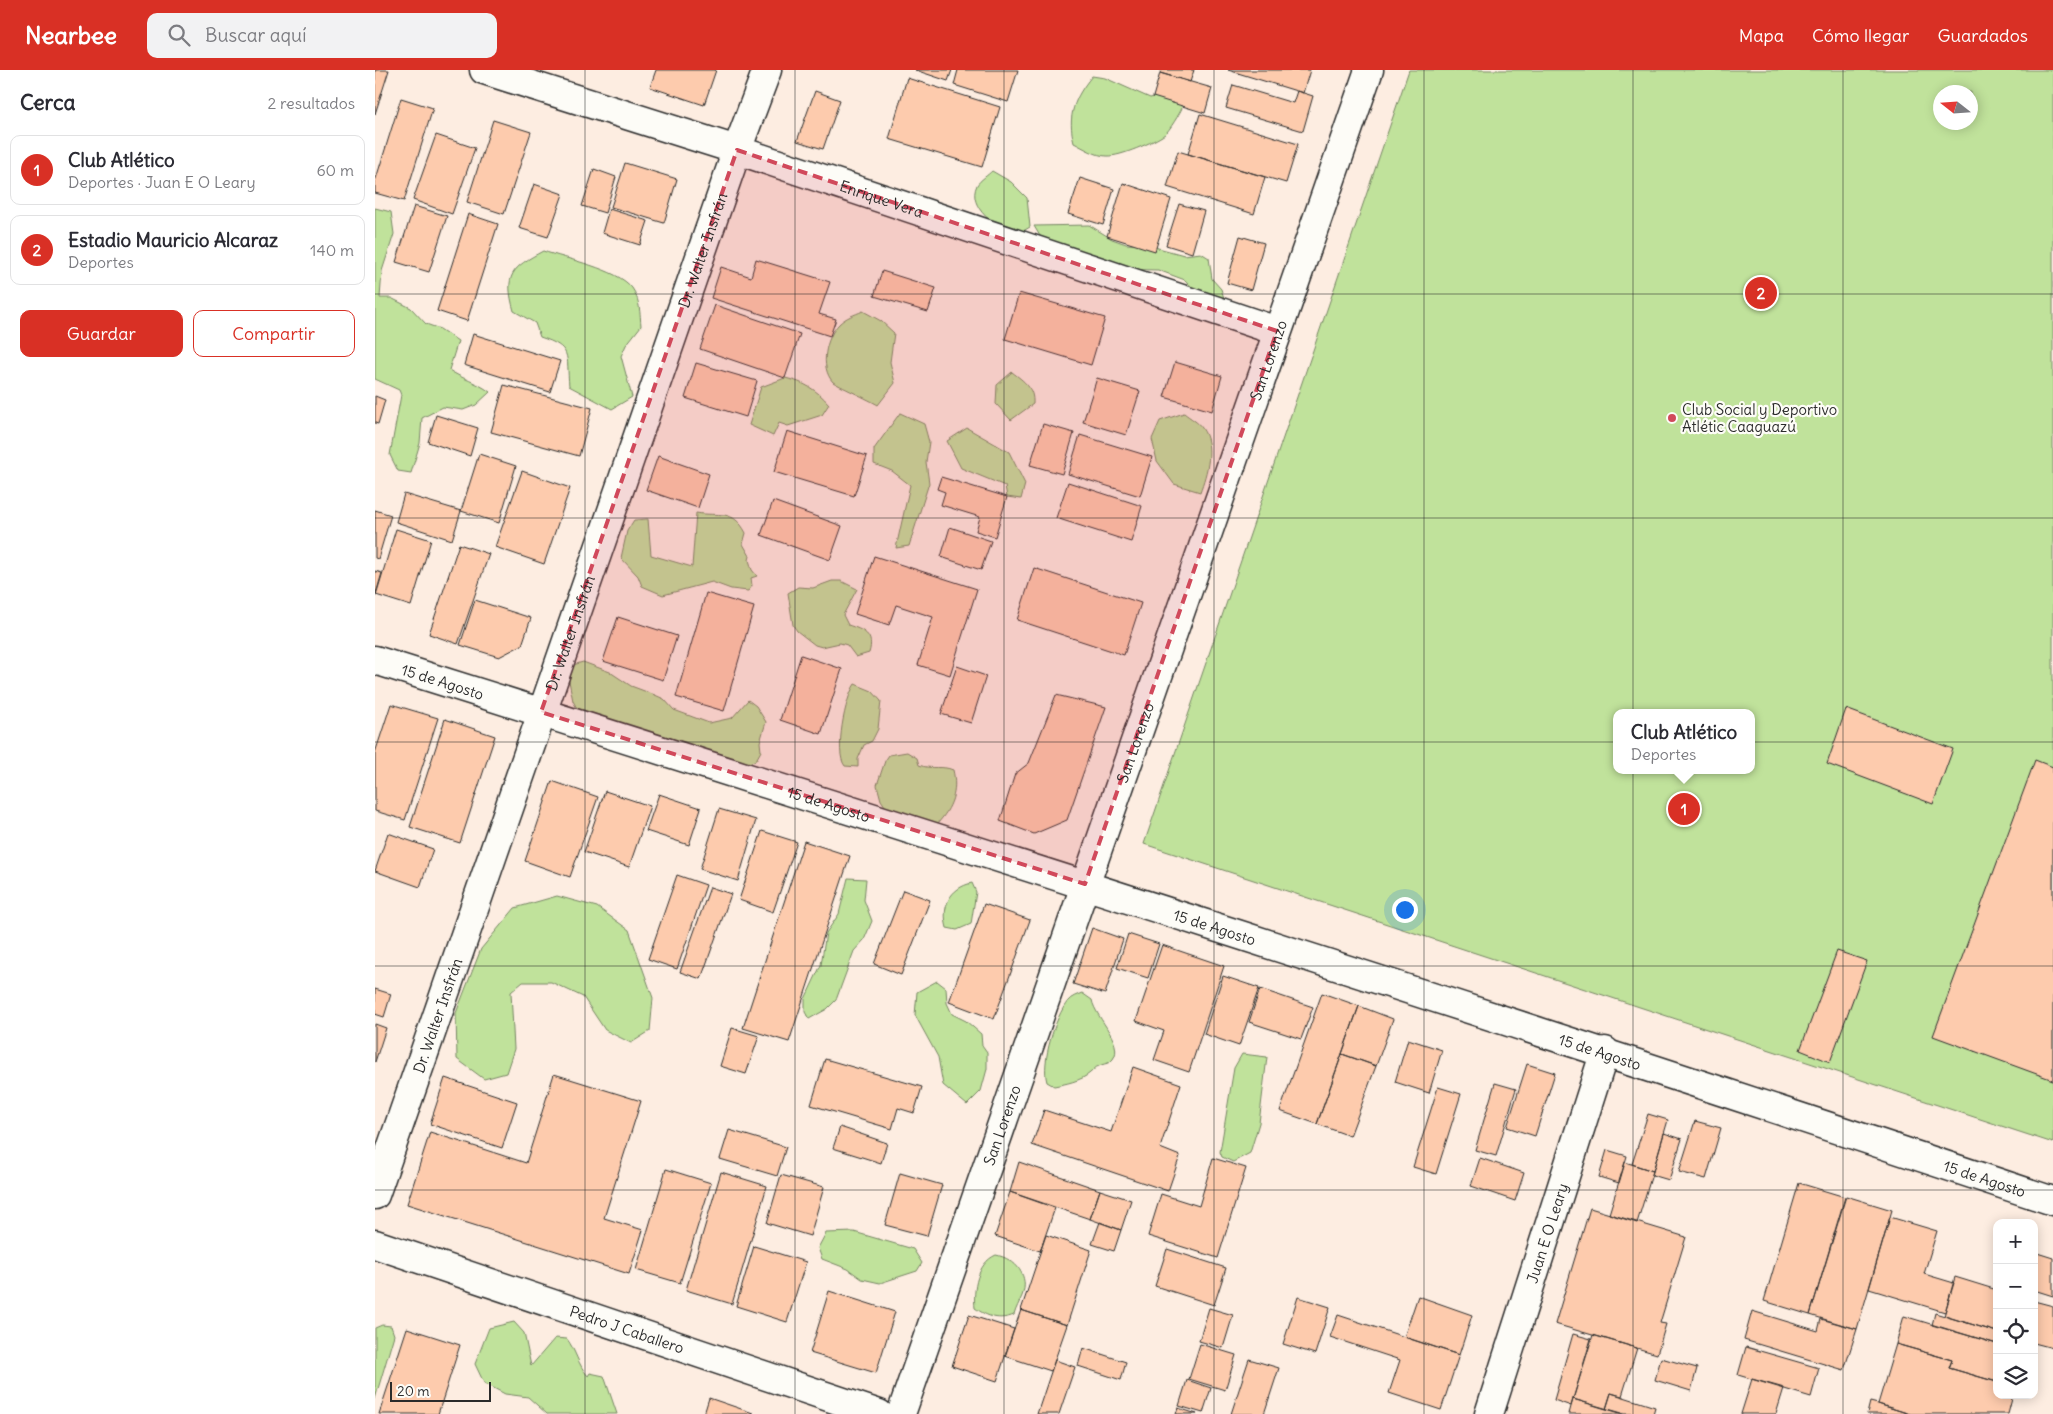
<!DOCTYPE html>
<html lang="es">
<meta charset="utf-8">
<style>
body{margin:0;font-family:Delius,sans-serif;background:#f2f2f3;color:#2b2b33}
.controls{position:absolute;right:15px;bottom:15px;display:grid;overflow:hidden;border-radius:10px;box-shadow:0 2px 12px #0003}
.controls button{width:45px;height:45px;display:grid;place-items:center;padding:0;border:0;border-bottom:1px solid #e1e1e2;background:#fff;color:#2b2b33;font:25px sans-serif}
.compass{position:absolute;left:1558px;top:15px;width:45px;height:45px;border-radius:50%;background:#fff;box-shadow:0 2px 12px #0003;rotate:287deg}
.scale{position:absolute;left:15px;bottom:12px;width:101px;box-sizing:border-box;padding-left:5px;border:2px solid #2b2b2b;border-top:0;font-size:14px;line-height:18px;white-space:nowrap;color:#2b2b2b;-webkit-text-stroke:4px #fdfcf7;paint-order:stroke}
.you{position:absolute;left:1029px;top:839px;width:18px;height:18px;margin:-12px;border:4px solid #fff;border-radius:50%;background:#1a73e8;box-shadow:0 0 0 8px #1a73e833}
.badge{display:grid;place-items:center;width:32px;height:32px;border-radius:50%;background:#d93025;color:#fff;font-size:16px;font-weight:700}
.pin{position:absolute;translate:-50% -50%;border:2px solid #fff;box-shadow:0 1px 5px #0006}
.popup{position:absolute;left:1238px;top:639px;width:142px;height:65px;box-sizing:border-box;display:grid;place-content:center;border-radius:10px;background:#fff;filter:drop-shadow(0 1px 4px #0005);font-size:16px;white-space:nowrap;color:#7c7c81}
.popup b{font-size:19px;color:#2b2b33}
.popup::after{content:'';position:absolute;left:50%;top:100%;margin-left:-10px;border:10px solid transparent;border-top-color:#fff}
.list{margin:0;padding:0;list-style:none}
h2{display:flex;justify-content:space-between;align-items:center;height:65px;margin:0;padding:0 20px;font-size:21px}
h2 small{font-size:16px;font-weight:400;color:#7c7c81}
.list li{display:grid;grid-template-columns:32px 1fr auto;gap:15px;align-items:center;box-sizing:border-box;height:70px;margin:0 10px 10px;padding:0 10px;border:1px solid #e1e1e2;border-radius:10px}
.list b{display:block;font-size:19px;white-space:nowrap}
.list p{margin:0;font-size:16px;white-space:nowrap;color:#7c7c81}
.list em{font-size:16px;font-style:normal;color:#7c7c81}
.actions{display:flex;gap:10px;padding:15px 20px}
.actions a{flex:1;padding:11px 0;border:1px solid #d93025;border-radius:10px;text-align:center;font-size:18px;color:#d93025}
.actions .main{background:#d93025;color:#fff}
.icon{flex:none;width:28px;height:28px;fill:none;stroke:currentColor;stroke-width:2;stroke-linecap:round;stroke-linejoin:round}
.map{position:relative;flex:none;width:1678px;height:1344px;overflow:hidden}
header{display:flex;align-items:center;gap:30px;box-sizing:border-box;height:70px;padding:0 25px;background:#d93025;color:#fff}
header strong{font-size:24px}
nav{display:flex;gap:28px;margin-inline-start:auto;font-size:18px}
.search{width:350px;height:45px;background:#f2f2f3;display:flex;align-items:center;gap:12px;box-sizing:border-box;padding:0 18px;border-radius:10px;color:#7c7c81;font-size:19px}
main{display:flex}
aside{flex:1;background:#fff}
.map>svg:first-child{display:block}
</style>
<header>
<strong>Nearbee</strong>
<div class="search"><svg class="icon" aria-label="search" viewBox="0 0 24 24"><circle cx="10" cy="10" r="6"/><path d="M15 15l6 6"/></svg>Buscar aquí</div>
<nav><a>Mapa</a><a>Cómo llegar</a><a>Guardados</a></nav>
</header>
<main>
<aside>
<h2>Cerca<small>2 resultados</small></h2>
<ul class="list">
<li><span class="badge">1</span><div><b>Club Atlético</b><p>Deportes · Juan E O Leary</p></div><em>60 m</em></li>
<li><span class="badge">2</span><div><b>Estadio Mauricio Alcaraz</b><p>Deportes</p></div><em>140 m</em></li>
</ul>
<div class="actions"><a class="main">Guardar</a><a>Compartir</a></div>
</aside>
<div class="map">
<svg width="1678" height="1344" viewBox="0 0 1678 1344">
<rect width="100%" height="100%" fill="#fdede1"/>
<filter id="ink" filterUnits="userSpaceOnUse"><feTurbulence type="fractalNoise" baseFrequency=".02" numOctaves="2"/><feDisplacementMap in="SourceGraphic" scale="10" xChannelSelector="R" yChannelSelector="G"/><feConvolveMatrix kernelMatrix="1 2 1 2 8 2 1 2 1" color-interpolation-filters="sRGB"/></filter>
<g filter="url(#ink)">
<path fill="#c0e29b" stroke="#768663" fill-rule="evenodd" d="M1034 0H1678V1073L769 774ZM1566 22H1596V52H1566ZM1242 643H1376V700H1242Z
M717 6 730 8 775 28 784 26 805 34 807 38C805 43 794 61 790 64 779 72 745 87 732 86 721 86 709 78 699 73 692 46 699 28 717 6Z
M617 101 636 112 652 128 655 157 638 167C623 157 591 138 602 115 605 110 613 105 617 101Z
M0 138 16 142 19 164 7 201 5 228H16L36 238 51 254 65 259 83 271 74 300C87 309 102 312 115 322L101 335 88 340 68 337 47 348 45 373 36 403 23 401 15 385 26 325 24 320 0 309Z
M714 155 737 169 751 174 772 175 809 185 826 183 834 188 837 209 846 219 849 228 824 225 810 210 783 200 735 199 674 181 659 156Z
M168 181C191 189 243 199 257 218 265 229 265 244 266 256L251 275 246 286 257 327 237 339 194 316C191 284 198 278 165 267L160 253 139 241C129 205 136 198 168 181Z
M488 241 506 251 519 263 515 292 520 313 503 335C495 330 462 315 458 312 444 297 451 267 464 254 471 247 479 245 488 241Z
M637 302C650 312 659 318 658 334L636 350 621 334 622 315Z
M410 308C429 312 442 320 454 334L447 345 413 356 404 353 398 366 374 355 386 317Z
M525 343 549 354 554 372 551 392 554 413 534 476 521 478 535 415 517 401 499 394V379Z
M809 343C815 348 823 352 827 358 840 376 832 403 825 422L799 414 782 391 777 369 785 351Z
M592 358 634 382 650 414 646 429 632 427 630 416 586 398 572 371Z
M321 443C344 447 358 438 371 463L368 474 375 486 374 490 377 500 382 506 376 508 377 516 373 521 356 519 337 512 288 525 267 516 263 506 246 488 252 461 259 450 273 449 276 485 317 497Z
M457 511H466L482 519 468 545 473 555C488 560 500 564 494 583L481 587 472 575 465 573 447 577 440 575 422 561 418 555 413 523 423 517 438 518Z
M208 592 235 602 256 616 280 625 289 629 299 640 334 653 357 648 373 630 381 636 391 652 385 672 386 681 381 690 372 694 334 687 323 677 302 675 205 644 198 631 192 601 198 595Z
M480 614 497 621 506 631 503 659 497 671 489 675 483 689V697L470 696C459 683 470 628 480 614Z
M532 682 542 688 544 695C556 700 567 695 578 700 583 721 577 738 562 754L516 745 506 730 502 715 510 691 514 685Z
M473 808 491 809 489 830 497 851 489 870 479 881 461 930 452 939 434 949 430 942V929L446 895 451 863 464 844Z
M597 813 601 822 596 854 582 860 572 858C566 836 575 818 597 813Z
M182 826 222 837 254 860 278 928 275 961 256 973 230 960 208 927 176 912H148L136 922 139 979 131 1003 109 1009 82 989 81 943 106 879 140 838Z
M562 911 571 918 572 933 577 944 591 951 606 964 607 975 612 982V999L606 1021 592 1035 568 1015 563 987 540 945 542 922Z
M707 923 717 930C720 948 754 977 735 992 732 994 727 994 724 996 720 997 718 1001 715 1003 706 1011 690 1014 679 1016L672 1012C666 992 680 947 693 931 696 927 702 925 707 923Z
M867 984 892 987 884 1053 875 1083 858 1092 847 1087 845 1082 859 998Z
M479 1162 538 1179 547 1193 542 1201 505 1213 487 1209 473 1199 447 1189 443 1178 451 1163Z
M621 1185C641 1189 655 1206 647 1226 644 1233 641 1238 639 1245 624 1251 613 1247 600 1238 598 1220 602 1193 621 1185Z
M139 1252 149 1263 156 1296 180 1268 192 1269C201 1281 203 1295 213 1306L215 1303 229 1306 242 1344H172L153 1327 130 1324 109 1313 100 1294 114 1258Z
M7 1255 16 1256 19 1265 0 1329V1258Z"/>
<path fill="#fdcbad" stroke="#2b2b2b" d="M0 0H14L0 44Z
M281 0H341L329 35 275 17Z
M540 0H577L573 11Z
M583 0H643L633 32 579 15Z
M786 0H819L815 12 785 3Z
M853 0H935L928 23Z
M785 3 837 18 830 43 778 27Z
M532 8 625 37 607 97 514 69Z
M858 15 918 33 922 21 938 26 928 61 851 38Z
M440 21 465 30 448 79 422 71Z
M26 28 58 38 29 131 0 123V112Z
M825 44 923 74 911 113 813 84Z
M118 50 156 62 129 144 92 132Z
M61 65 100 78 77 144 38 130Z
M803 81 890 107 879 144 792 117Z
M250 93 302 109 289 153 236 137Z
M219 99 241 107 230 143 207 136Z
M705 108 739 119 728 155 693 144Z
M748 113 796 129 780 181 732 166Z
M159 114 188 124 173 167 144 158Z
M804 134 829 141 817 183 791 175Z
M39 136 72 146 54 202 21 192Z
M234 139 273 151 265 175 227 163Z
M93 144 123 154 92 251 62 241Z
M865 166 889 173 876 220 852 213Z
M381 189 455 212 444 244 461 249 455 266 336 228 346 197 376 207Z
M507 201 561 218 553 242 499 226Z
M644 223 730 248 716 295 630 269Z
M340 235 425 264 410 308 325 279Z
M98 264 185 291 175 322 89 295Z
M800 292 847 306 837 341 789 327Z
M321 293 382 311 371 347 310 328Z
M722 308 765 321 751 365 708 352Z
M129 315 217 338 204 386 116 362Z
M0 326 10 330 3 354 0 353Z
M61 345 103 358 95 386 53 372Z
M668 354 699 363 687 404 655 395Z
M412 361 492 386 479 426 399 402Z
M705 365 777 387 765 426 693 404Z
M104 384 141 396 124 453 86 441Z
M283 386 334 404 323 438 271 420Z
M147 401 195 418 169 494 120 477Z
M566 407 632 427 620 467 601 461 605 447 566 435 570 422 562 419Z
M693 412 767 436 756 472 681 448Z
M29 424 86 441 77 470 21 452Z
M398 431 467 456 455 490 386 465Z
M0 440 16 445 3 489 0 488Z
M575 457 616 471 606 500 566 487Z
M21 459 56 470 36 536 1 525Z
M84 474 114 484 83 574 54 564Z
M499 486 602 519 575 605 543 595 558 547 521 535 514 555 480 544Z
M659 498 766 533 749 585 642 550Z
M0 501 7 503 0 527Z
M331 523 379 537 349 641 301 627Z
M100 530 156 548 147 575 124 587 85 575Z
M243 547 302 566 288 610 228 591Z
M426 585 467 599 446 664 405 650Z
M582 596 611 606 596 653 566 644Z
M681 625 731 637 692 750 659 764 625 751 640 704 654 693Z
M16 634 63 648 30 750 0 741V683Z
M1471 639 1578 679 1558 734 1452 694Z
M70 649 120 666 85 773 35 757Z
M1660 690 1678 697V1010L1558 966Z
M177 711 223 727 195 807 150 791Z
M230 721 275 736 254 797 209 782Z
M284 724 326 738 314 775 271 761Z
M344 739 381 750 363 811 325 799Z
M387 761 422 772 398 842 364 830Z
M13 763 58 779 45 817 0 801Z
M429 771 475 786 414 972 368 958Z
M302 805 331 815 302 899 273 889Z
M335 817 356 824 326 909 305 902Z
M528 820 555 830 526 905 499 894Z
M609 834 655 850 619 949 574 932Z
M717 858 748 869 730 924 698 914Z
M753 864 784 874 773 908 742 898Z
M787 875 849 896 814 1002 779 990 789 961 761 951Z
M1462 881 1492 891 1455 992 1425 980Z
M848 906 884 918 864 976 829 964Z
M0 919 16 924 9 947 0 944Z
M885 919 938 937 926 969 874 952Z
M947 923 984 936 942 1054 905 1041Z
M984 936 1018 949 1001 996 967 984Z
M0 954 11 958 0 992Z
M357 958 384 966 371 1004 345 996Z
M1033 969 1067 980 1054 1023 1020 1012Z
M967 984 1001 996 975 1066 942 1054Z
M450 989 547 1017 539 1043 523 1038 517 1059 436 1035Z
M1152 994 1180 1003 1160 1066 1132 1057Z
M758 997 806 1014 785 1078 805 1086 793 1121 657 1075 669 1040 736 1062Z
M179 1004 266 1031 229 1148 268 1160 254 1204 32 1134 55 1062 151 1093Z
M70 1008 142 1032 127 1078 55 1054Z
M1120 1013 1141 1019 1121 1086 1100 1080Z
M1063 1017 1086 1024 1061 1104 1038 1097Z
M1273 1044 1293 1050 1278 1101 1257 1094Z
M1320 1051 1346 1058 1331 1109 1304 1102Z
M465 1057 512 1073 506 1093 458 1078Z
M354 1060 411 1077 402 1106 345 1089Z
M1289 1063 1307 1069 1294 1110 1277 1105Z
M1232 1080 1252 1086 1244 1113 1224 1107Z
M838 1088 871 1098 843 1188 773 1166 786 1124 824 1136Z
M1105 1088 1149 1103 1140 1131 1096 1116Z
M644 1092 725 1120 715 1149 635 1122Z
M1250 1092 1278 1101 1262 1153 1234 1144Z
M291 1099 336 1113 305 1213 261 1200Z
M346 1102 392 1116 357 1234 311 1220Z
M525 1103 567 1115 552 1166 510 1155Z
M406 1105 449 1117 435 1166 392 1153Z
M1424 1113 1470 1127 1435 1245 1389 1231Z
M725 1120 756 1130 746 1160 715 1149Z
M635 1122 680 1138 665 1181 620 1166Z
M1471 1126 1517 1140 1482 1259 1435 1245Z
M1215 1138 1311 1167 1285 1253 1291 1254 1282 1284 1180 1254Z
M1515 1147 1562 1161 1549 1204 1579 1213 1570 1242 1494 1219Z
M725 1152 746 1160 739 1181 717 1174Z
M671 1165 716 1180 692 1255 646 1240Z
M379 1176 431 1192 412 1252 361 1236Z
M792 1179 851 1198 839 1235 780 1216Z
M1659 1182 1678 1188V1226L1659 1220Z
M1580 1207 1622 1220V1262L1569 1246Z
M454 1221 520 1242 501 1303 435 1283Z
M1043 1226 1097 1245 1084 1285 1029 1267Z
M923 1227 955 1237 940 1284 908 1274Z
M1659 1231 1678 1236V1278L1659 1273Z
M834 1238 858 1245 848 1278 824 1271Z
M646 1240 692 1255 676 1301 630 1286Z
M1377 1241 1443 1261 1446 1249 1482 1259 1469 1300 1369 1270Z
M1560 1243 1622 1262V1274L1557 1255Z
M594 1245 639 1259 622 1311 577 1296Z
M963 1245 1084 1285 1066 1340 1014 1323 1025 1290 955 1267Z
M1529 1246 1622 1274V1312L1574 1298 1577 1290 1521 1274Z
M32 1258 85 1275 63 1344H4Z
M1198 1264 1216 1269 1196 1336 1179 1330Z
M1218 1265 1262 1278 1247 1326 1236 1323 1231 1339 1198 1329Z
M825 1274 861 1285 850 1320 814 1309Z
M1521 1274 1577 1290 1574 1298 1622 1312V1325H1638L1633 1344H1535L1503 1334Z
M1371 1277 1444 1298 1436 1327 1363 1305Z
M708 1278 751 1292 746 1310 703 1296Z
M1286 1288 1322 1298 1316 1321 1280 1310Z
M874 1289 904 1298 889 1344H856Z
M680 1290 700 1297 684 1344H662Z
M1377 1309 1409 1318 1401 1344H1366Z
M812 1310 836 1318 828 1343 804 1336Z
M1236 1323 1280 1337 1278 1344H1249L1231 1339Z
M334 1328 378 1343 377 1344H329Z
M1198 1329 1247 1343V1344H1194Z
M1495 1332 1503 1334 1535 1344H1492Z
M803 1338 822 1344H801Z"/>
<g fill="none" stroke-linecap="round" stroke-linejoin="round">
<g stroke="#2b2b2b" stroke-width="31">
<g id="street">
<path id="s1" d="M109 0 362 80 902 261"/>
<path id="s2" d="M0 590C561 767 1121 945 1678 1131"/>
<path id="s3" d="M0 1125 362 80 392 0"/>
<path id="s4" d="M0 1174 504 1344"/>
<path id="s5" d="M526 1344 994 0"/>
<path id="s6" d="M1114 1344 1230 981"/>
</g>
</g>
<use href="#street" stroke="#fdfcf7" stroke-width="28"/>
</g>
</g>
<path fill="#d1495b" fill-opacity="0.2" stroke="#d1495b" stroke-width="4" stroke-dasharray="10 6" stroke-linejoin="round" d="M362 80 902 261 710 814 166 642Z"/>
<path fill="none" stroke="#2b2b2b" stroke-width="1" stroke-opacity="0.55" d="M210 0V1344M420 0V1344M629 0V1344M839 0V1344M1049 0V1344M1258 0V1344M1468 0V1344M0 224H1678M0 448H1678M0 672H1678M0 896H1678M0 1120H1678"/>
<circle fill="#d1495b" stroke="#fdfcf7" stroke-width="2" cx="1297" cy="348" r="5"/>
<g text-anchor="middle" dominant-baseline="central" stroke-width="4.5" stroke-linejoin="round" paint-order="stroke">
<g font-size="15" fill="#2b2b2b" stroke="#fdfcf7">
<text stroke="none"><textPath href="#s1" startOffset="418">Enrique Vera</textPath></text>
<text stroke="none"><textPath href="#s3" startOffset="1000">Dr. Walter Insfrán</textPath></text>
<text stroke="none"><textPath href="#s5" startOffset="1116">San Lorenzo</textPath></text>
<text stroke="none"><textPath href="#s3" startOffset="595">Dr. Walter Insfrán</textPath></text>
<text stroke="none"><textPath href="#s2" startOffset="71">15 de Agosto</textPath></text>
<text stroke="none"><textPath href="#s5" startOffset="711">San Lorenzo</textPath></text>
<text stroke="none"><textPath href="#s2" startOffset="476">15 de Agosto</textPath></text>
<text stroke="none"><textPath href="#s2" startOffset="881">15 de Agosto</textPath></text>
<text stroke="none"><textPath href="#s3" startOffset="190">Dr. Walter Insfrán</textPath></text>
<text stroke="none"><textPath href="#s2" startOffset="1286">15 de Agosto</textPath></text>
<text stroke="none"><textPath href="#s5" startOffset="306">San Lorenzo</textPath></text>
<text stroke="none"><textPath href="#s2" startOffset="1691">15 de Agosto</textPath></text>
<text stroke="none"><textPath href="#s6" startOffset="190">Juan E O Leary</textPath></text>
<text stroke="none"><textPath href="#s4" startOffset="266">Pedro J Caballero</textPath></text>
</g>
<g font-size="15" fill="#2b2b2b" stroke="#fdfcf7" text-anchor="start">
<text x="1307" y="339">Club Social y Deportivo<tspan x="1307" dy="17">Atlétic Caaguazú</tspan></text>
</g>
</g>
</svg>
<div class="controls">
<button>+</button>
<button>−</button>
<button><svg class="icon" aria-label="locate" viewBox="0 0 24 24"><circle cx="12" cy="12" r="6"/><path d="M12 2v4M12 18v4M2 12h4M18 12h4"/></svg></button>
<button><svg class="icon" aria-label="layers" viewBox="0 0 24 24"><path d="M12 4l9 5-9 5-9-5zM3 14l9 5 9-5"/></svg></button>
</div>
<svg class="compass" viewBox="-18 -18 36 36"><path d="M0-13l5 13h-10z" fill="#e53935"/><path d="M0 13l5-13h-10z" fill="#7c7c81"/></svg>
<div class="scale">20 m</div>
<div class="you"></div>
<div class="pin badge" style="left:1309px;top:739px">1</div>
<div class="popup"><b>Club Atlético</b>Deportes</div>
<div class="pin badge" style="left:1386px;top:223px">2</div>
</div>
</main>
